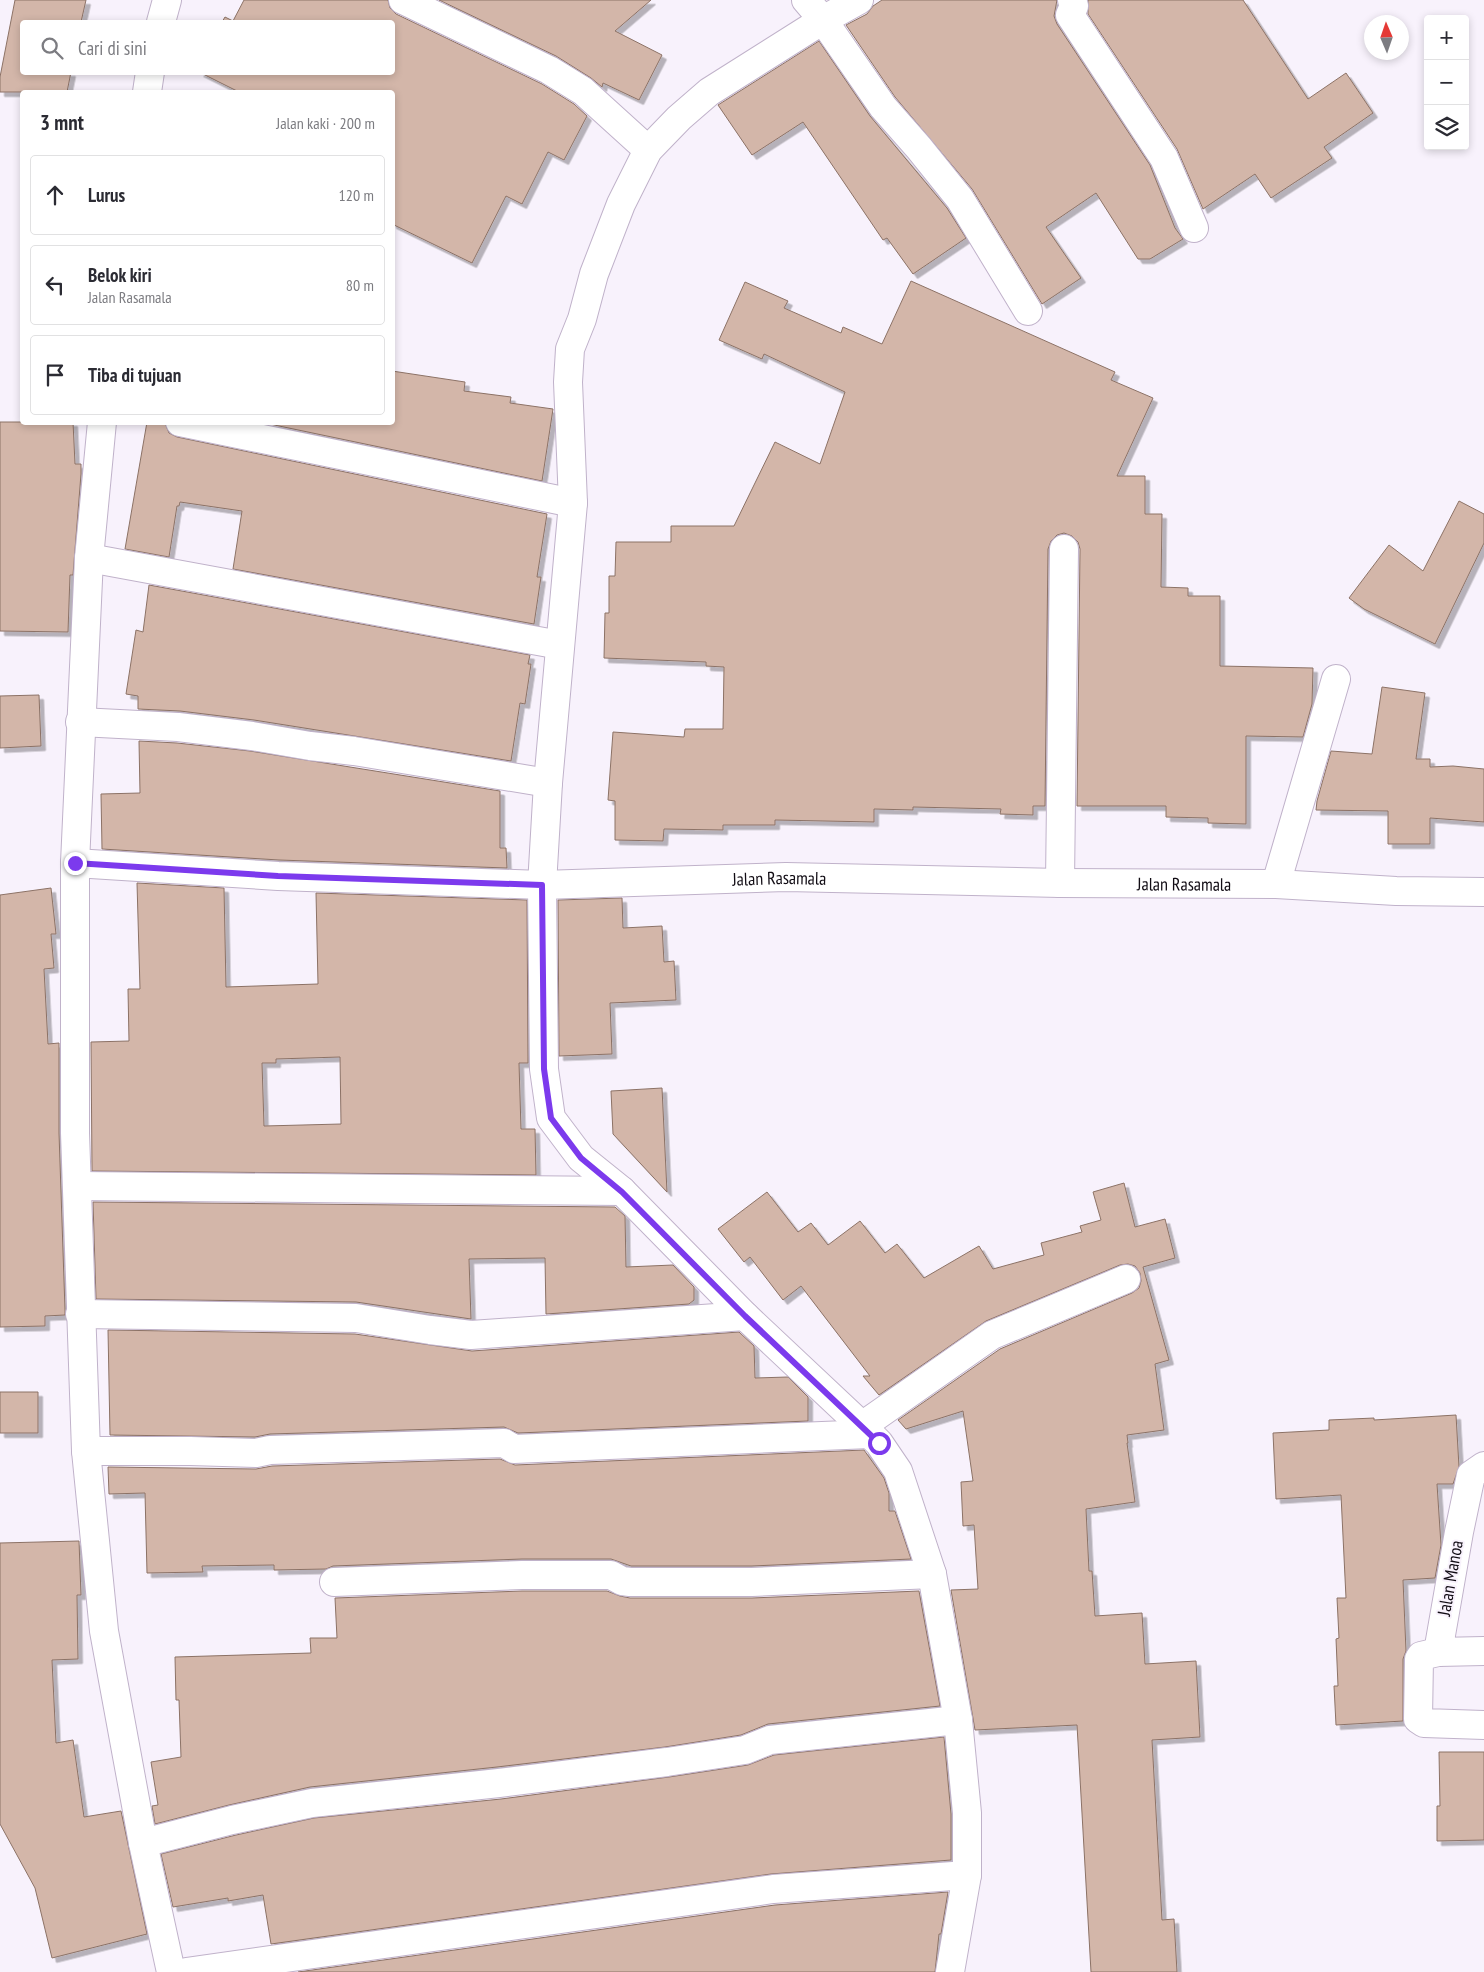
<!DOCTYPE html>
<html lang="id">
<meta charset="utf-8">
<style>
body{margin:0;font-family:"PT Sans Narrow",sans-serif;background:#f7f7f7;color:#2b2b33}
.controls{position:absolute;right:15px;top:15px;display:grid;overflow:hidden;border-radius:5px;box-shadow:0 2px 8px #0003}
.controls button{width:45px;height:45px;display:grid;place-items:center;padding:0;border:0;border-bottom:1px solid #e1e1e2;background:#fff;color:#2b2b33;font:25px sans-serif}
.compass{position:absolute;left:1364px;top:15px;width:45px;height:45px;border-radius:50%;background:#fff;box-shadow:0 2px 8px #0003;rotate:358deg}
.stop{position:absolute;width:15px;height:15px;margin:-11px;border:4px solid #7c3aed;border-radius:50%;background:#fff}
.stop.end{background:#7c3aed;border-color:#fff;box-shadow:0 1px 5px #0008}
.list{margin:0;padding:0;list-style:none}
h2{display:flex;justify-content:space-between;align-items:center;height:65px;margin:0;padding:0 20px;font-size:21px}
h2 small{font-size:16px;font-weight:400;color:#7c7c81}
.list li{display:grid;grid-template-columns:32px 1fr auto;gap:15px;align-items:center;box-sizing:border-box;height:80px;margin:0 10px 10px;padding:0 10px;border:1px solid #e1e1e2;border-radius:5px}
.list b{display:block;font-size:19px;white-space:nowrap}
.list p{margin:0;font-size:16px;white-space:nowrap;color:#7c7c81}
.list em{font-size:16px;font-style:normal;color:#7c7c81}
.icon{flex:none;width:28px;height:28px;fill:none;stroke:currentColor;stroke-width:2;stroke-linecap:round;stroke-linejoin:round}
.map{position:relative;flex:none;width:1484px;height:1972px;overflow:hidden}
.search{position:absolute;background:#fff;box-shadow:0 2px 8px #0003;left:20px;top:20px;width:375px;height:55px;display:flex;align-items:center;gap:12px;box-sizing:border-box;padding:0 18px;border-radius:5px;color:#7c7c81;font-size:19px}
.panel{position:absolute;background:#fff;box-shadow:0 2px 8px #0003;left:20px;top:90px;width:375px;height:335px;border-radius:5px}
.map>svg:first-child{display:block}
</style>
<div class="map">
<svg width="1484" height="1972" viewBox="0 0 1484 1972">
<defs>
<filter id="shadow"><feDropShadow dx="4.5" dy="4.5" stdDeviation="0" flood-color="#0004"/></filter>
</defs>
<rect width="100%" height="100%" fill="#f8f2fc"/>
<path fill="#d3b6a9" stroke="#8c7266" fill-rule="evenodd" filter="url(#shadow)" d="M15 0H86L81 22H22V72H71L67 92H0V77Z
M244 0H388L390 8 396 14 542 84 574 104 587 116 564 160 548 152 522 204 506 196 472 263 392 224V92H239L199 72H392V22H222L225 17 233 21Z
M439 0H651L615 31 662 55 639 100 603 83 602 87 591 78 556 56Z
M882 0H1057L1054 16 1057 24 1150 165 1175 228 1183 239 1150 259H1138L1096 193 1046 227 1081 278 1042 304 972 189 895 97 846 25 867 14 873 6Z
M1088 0H1243L1308 99 1346 73 1373 113 1324 147 1332 158 1271 198 1255 174 1203 209 1177 149 1088 14Z
M819 41 870 116 947 208 966 238 913 274 887 238 883 240 803 122 752 155 718 105Z
M911 281 1115 372 1111 380 1153 398 1117 476H1145V514H1162L1161 587 1188 588V596H1220V666L1313 668 1312 704 1303 737 1246 736V824L1208 823V818L1166 817V806H1077L1080 549 1078 542 1072 536 1064 533 1057 535 1051 541 1048 549 1045 806H1033V815L1000 814 1001 809 913 807V810L874 809V822L775 820V825H723V830L664 829 663 841 615 840V801L608 800 613 732 684 737 685 729H723L724 667 706 666V662L604 658 605 613H609V576H615L616 542H671V526H734L775 442 820 464 845 392 764 354 762 359 719 340 745 282 788 301 784 308 841 333 843 327 882 344Z
M392 371 465 382 464 391 511 397 510 403 553 409 542 481 260 422H392Z
M0 422H73L75 464H81V474L73 575H70L68 632 0 631Z
M147 422 165 423 169 433 177 437 547 514 537 577H541L534 624 233 569 242 511 180 502 179 506H177L169 557 125 549Z
M1459 501 1484 514V543L1435 644 1364 609 1349 598 1389 545 1423 571Z
M149 585 530 655 528 664H531L525 704 520 703 511 761 254 720 180 711 138 709V696L126 694 136 630 143 632Z
M1382 687 1425 693 1416 759H1430V767L1453 766 1484 769V822L1430 818V844H1388V811L1316 810 1317 801 1331 751 1372 754Z
M39 695 41 746 0 748V696Z
M139 741 177 743 250 751 500 791V848H506L507 868 279 860 102 849 101 794 140 793Z
M137 883 224 888 226 987 318 984 316 893 527 900 528 1063H519L521 1129H535L536 1175 92 1171 91 1042 129 1041 128 989H140ZM340 1057 341 1124 264 1126 262 1063H276V1059Z
M51 888 56 934H51L54 968 44 969 48 1044 59 1043V1133L65 1310V1315L45 1316V1326L0 1327V895Z
M622 898 623 928 662 926 664 962 674 961 676 1000 610 1003 612 1054 559 1056 558 900Z
M662 1088 667 1192 613 1134 611 1091Z
M1124 1183 1135 1227 1165 1219 1175 1258 1143 1267 1169 1360 1155 1364 1164 1430 1127 1435 1128 1443H1127L1135 1502 1086 1509 1089 1571H1092L1095 1616 1142 1613 1145 1664 1196 1661 1200 1737 1152 1740 1162 1920 1174 1919 1177 1972H1091L1077 1725 975 1730 951 1590 978 1589 974 1525 963 1526 961 1482 973 1481 963 1411 906 1429 898 1420 1000 1349 1132 1293 1139 1288 1141 1281 1140 1273 1135 1266 1128 1264 1120 1265 986 1321 879 1395 863 1376H870L801 1286 783 1300 750 1257 744 1262 718 1229 767 1192 798 1232 811 1223 828 1245 860 1221 885 1253 897 1244 924 1278 979 1246 993 1269 1044 1255 1041 1243 1082 1232 1080 1226 1101 1220 1093 1192Z
M93 1202 615 1207 625 1216 626 1267 673 1265 694 1287V1300L689 1304 546 1314 545 1258 469 1259 471 1319 356 1302 96 1299Z
M108 1330 355 1334 472 1351 739 1332 754 1346 755 1378 788 1377 808 1397V1421L518 1433 504 1427 270 1434 255 1437 110 1435Z
M0 1392H38V1433H0Z
M1456 1415 1459 1467 1453 1484H1437L1441 1545 1435 1578 1403 1580 1406 1651 1403 1659V1721L1336 1725 1334 1686H1338L1336 1639 1339 1638 1337 1598H1346L1341 1495 1276 1499 1273 1433 1329 1430V1420L1374 1418V1420Z
M864 1450 884 1478 889 1493V1511H895L911 1559 752 1566H631L611 1559H522L333 1566 326 1569 274 1570V1565L202 1566 203 1572 147 1573 145 1493 109 1494 108 1467 256 1469 272 1466 500 1459 515 1465Z
M79 1541 81 1595H77L78 1659 52 1660 56 1743 73 1740 84 1817 121 1811 147 1934 52 1958 35 1888 0 1824V1543Z
M522 1591H607L620 1596 630 1598H752L919 1591 940 1706 768 1724 741 1735 665 1747 497 1767 310 1787 229 1805 155 1824 152 1806 158 1805 151 1762 181 1757 179 1700H176L175 1657 311 1653 310 1638H337L335 1598Z
M944 1737 951 1814V1860L771 1874 271 1944 263 1895 228 1901V1898L173 1907 161 1854 236 1835 314 1818 501 1799 669 1777 748 1765 774 1755Z
M1439 1752H1484V1840L1437 1841V1806H1440Z
M948 1892 941 1934H939L935 1972H298L775 1905Z"/>
<g fill="none" stroke-linecap="round" stroke-linejoin="round">
<g stroke="#c0b2ca" stroke-width="30">
<g id="street">
<path d="M403 0 549 70 583 91 648 150"/>
<path d="M806 0 823 20 883 107 919 148 960 199 1028 311"/>
<path d="M859 0 823 20 709 92 679 118 648 150 621 204 594 274 582 319 570 349 568 382 573 503 548 783 542 885 544 1069 551 1118 581 1158 622 1191 745 1316 862 1426 879 1443 898 1471 932 1574 958 1720 967 1813V1875L950 1972"/>
<path d="M1072 0 1074 6 1070 15 1164 158 1194 228"/>
<path d="M161 22 167 0"/>
<path d="M147 92 150 72"/>
<path d="M102 422 89 558 75 863V1133L86 1451 104 1631 143 1843 171 1972"/>
<path d="M180 422 573 503"/>
<path d="M89 558 560 645"/>
<path d="M80 722 178 727 252 736 310 746 354 751 548 783"/>
<path id="s1" d="M75 863 278 876 542 885 786 877 1060 883 1276 884 1396 891 1484 892"/>
<path d="M1060 883 1064 549"/>
<path d="M1276 884 1336 679"/>
<path d="M77 1186 622 1191"/>
<path d="M80 1314 356 1318 430 1330 471 1335 745 1316"/>
<path d="M862 1426 992 1335 1126 1279"/>
<path d="M86 1451H190L256 1453 270 1450 504 1443 514 1449 870 1434"/>
<path d="M1484 1466 1471 1475 1459 1532 1438 1652 1484 1651"/>
<path d="M334 1582 522 1575H611L622 1581 630 1582H752L932 1574"/>
<path d="M1438 1652 1421 1656 1419 1659 1418 1719 1424 1723 1484 1725"/>
<path d="M143 1843 232 1820 312 1803 499 1783 667 1762 745 1750 770 1740 958 1720"/>
<path d="M186 1972 773 1889 967 1875"/>
</g>
</g>
<use href="#street" stroke="#fff" stroke-width="28"/>
</g>
<g fill="none" stroke-linecap="round" stroke-linejoin="round">
<path stroke="#7c3aed" stroke-width="6" d="M75 863 278 876 542 885 544 1069 551 1118 581 1158 622 1192 745 1316 879 1443"/>
</g>
<g text-anchor="middle" dominant-baseline="central" stroke-width="4" stroke-linejoin="round" paint-order="stroke">
<g font-size="18" fill="#110c14" stroke="#f8f2fc">
<text stroke="none"><textPath href="#s1" startOffset="705">Jalan Rasamala</textPath></text>
<text stroke="none"><textPath href="#s1" startOffset="1110">Jalan Rasamala</textPath></text>
<text transform="translate(1450 1578) rotate(-80)">Jalan Manoa</text>
</g>
</g>
</svg>
<div class="controls">
<button>+</button>
<button>−</button>
<button><svg class="icon" aria-label="layers" viewBox="0 0 24 24"><path d="M12 4l9 5-9 5-9-5zM3 14l9 5 9-5"/></svg></button>
</div>
<svg class="compass" viewBox="-18 -18 36 36"><path d="M0-13l5 13h-10z" fill="#e53935"/><path d="M0 13l5-13h-10z" fill="#7c7c81"/></svg>
<div class="stop" style="left:879px;top:1443px"></div>
<div class="stop end" style="left:75px;top:863px"></div>
<div class="search"><svg class="icon" aria-label="search" viewBox="0 0 24 24"><circle cx="10" cy="10" r="6"/><path d="M15 15l6 6"/></svg>Cari di sini</div>
<section class="panel">
<h2>3 mnt<small>Jalan kaki · 200 m</small></h2>
<ul class="list">
<li><svg class="icon" aria-label="ahead" viewBox="0 0 24 24"><path d="M12 20V5M6 11l6-6 6 6"/></svg><div><b>Lurus</b></div><em>120 m</em></li>
<li><svg class="icon" aria-label="left" viewBox="0 0 24 24"><path d="M17 20v-9H6M10 6l-5 5 5 5"/></svg><div><b>Belok kiri</b><p>Jalan Rasamala</p></div><em>80 m</em></li>
<li><svg class="icon" aria-label="arrive" viewBox="0 0 24 24"><path d="M6 21V4h12l-3 4 3 4H6"/></svg><div><b>Tiba di tujuan</b></div></li>
</ul>
</section>
</div>
